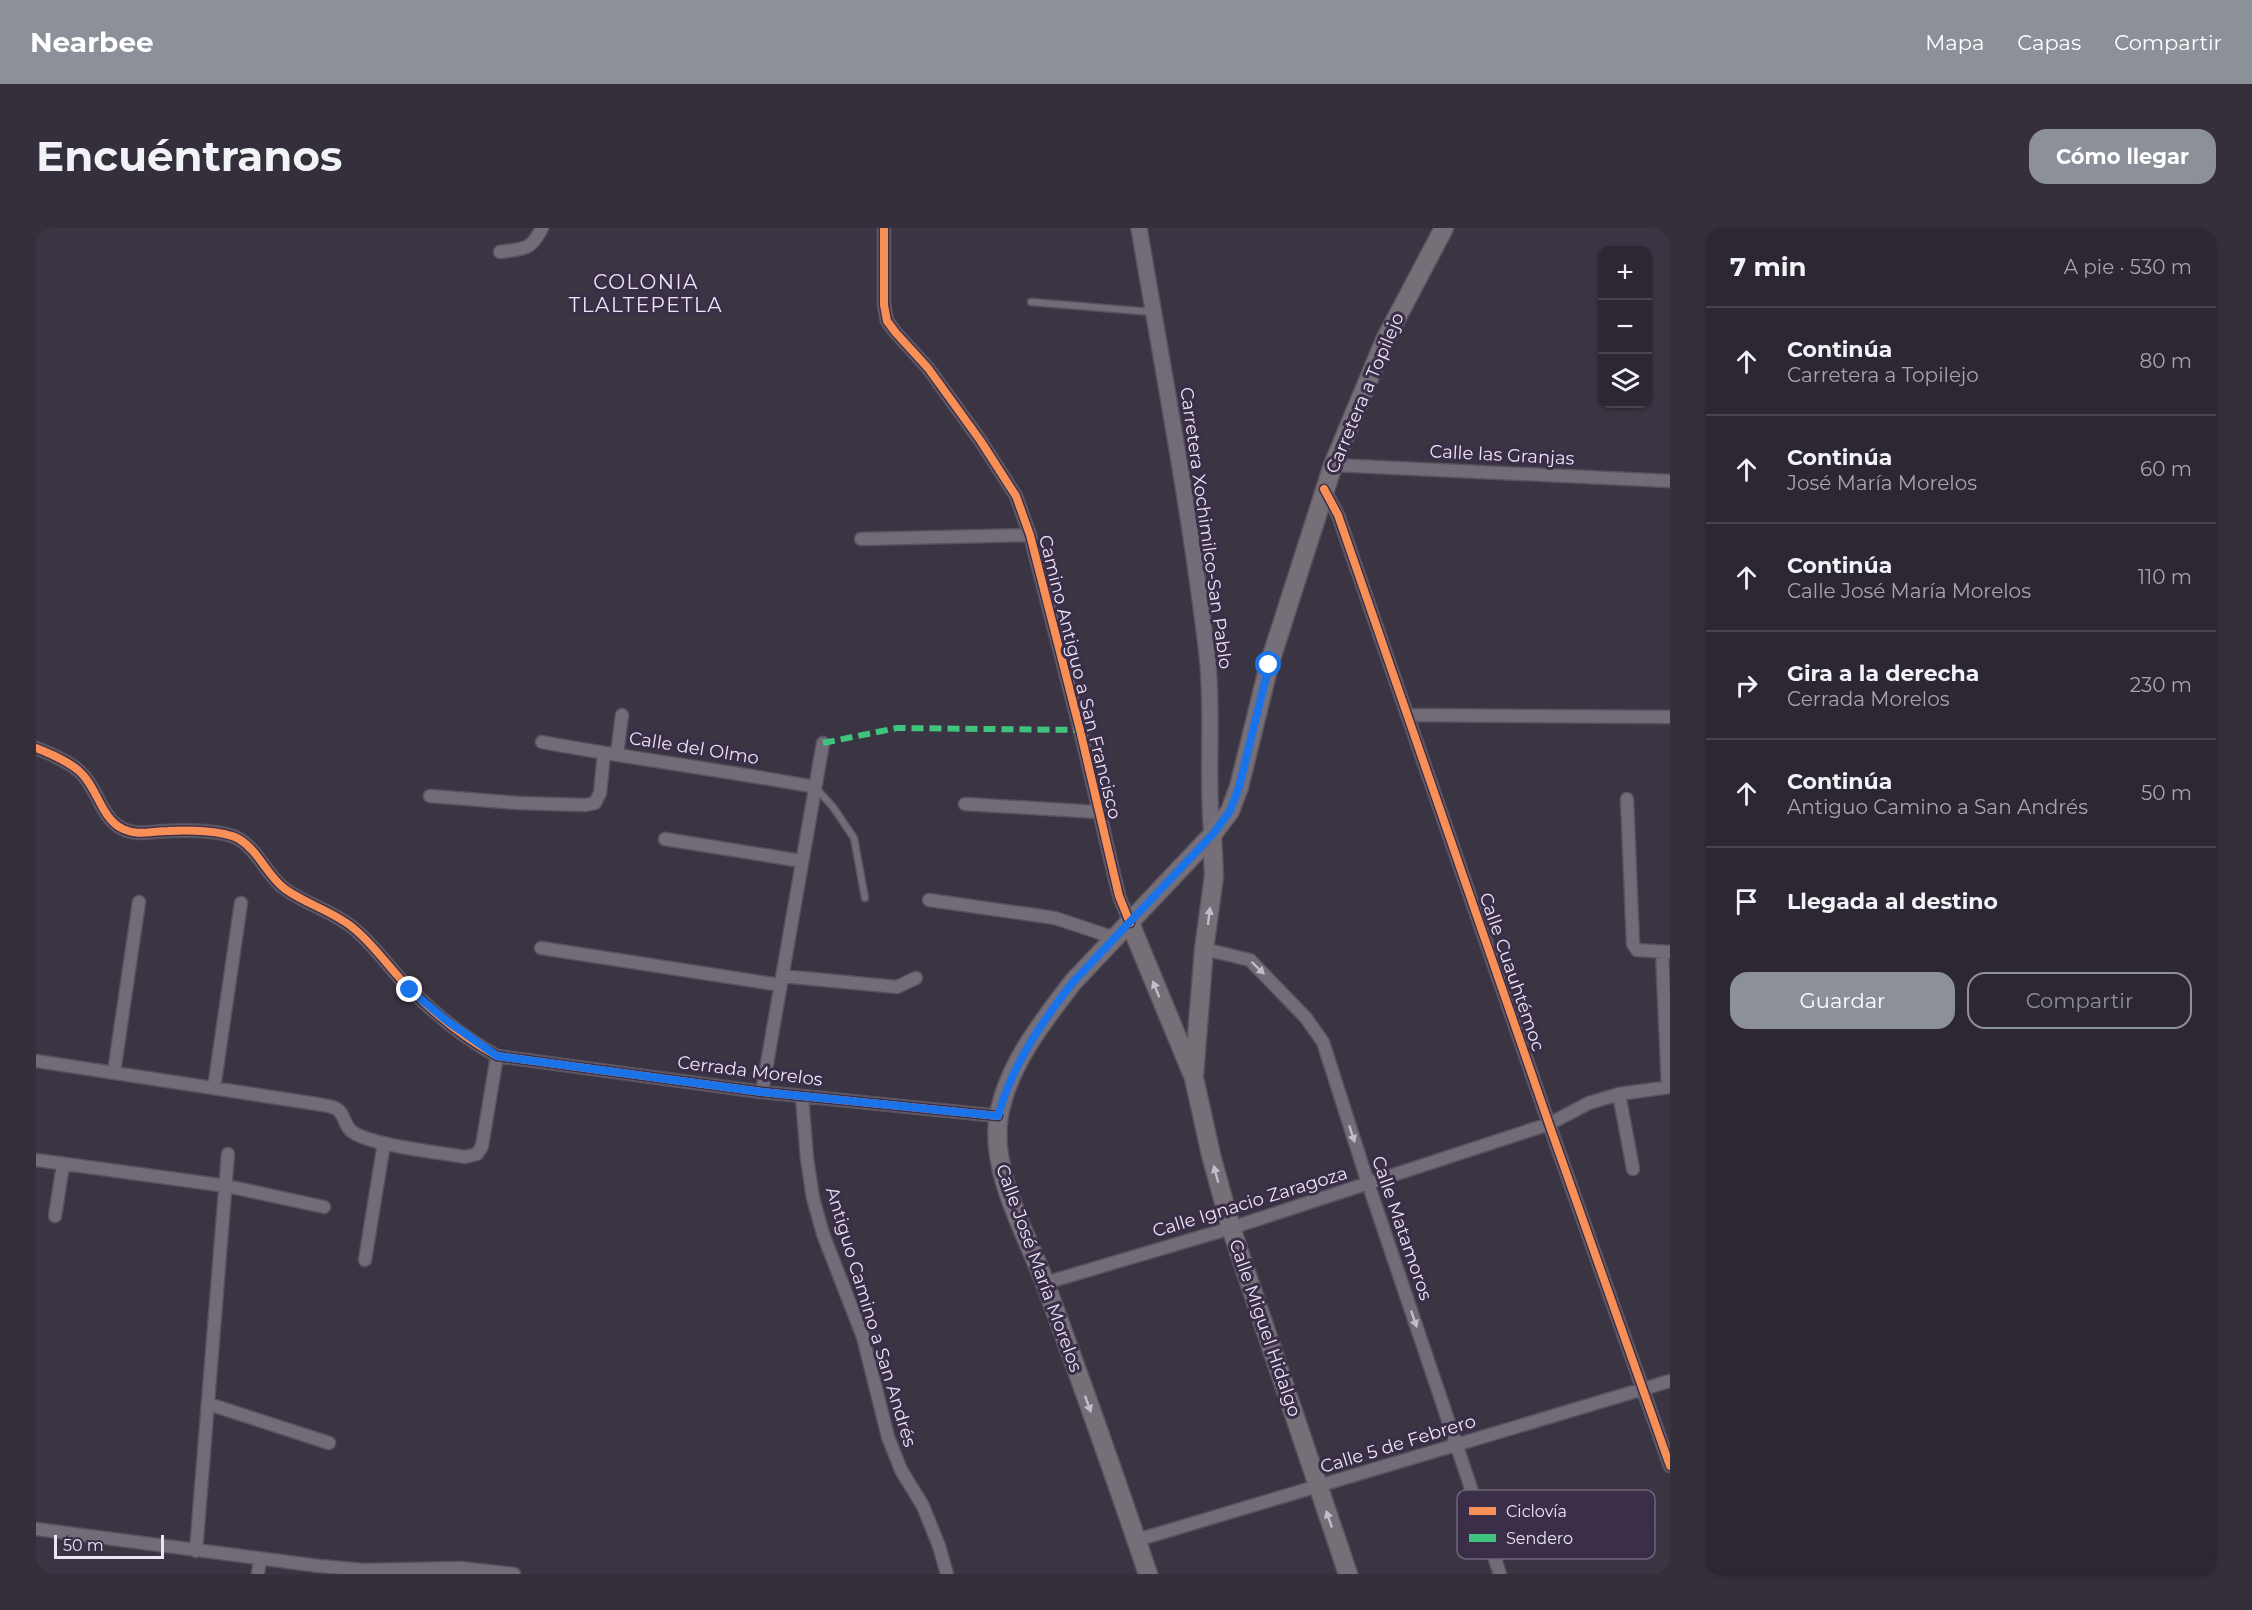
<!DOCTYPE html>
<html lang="es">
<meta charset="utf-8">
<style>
body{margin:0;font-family:Montserrat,sans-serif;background:#342f3a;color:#f1f3f6}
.controls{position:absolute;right:18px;top:18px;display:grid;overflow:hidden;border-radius:12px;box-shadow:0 2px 4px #0004}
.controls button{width:54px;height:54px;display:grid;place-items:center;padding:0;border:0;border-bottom:2px solid #48444d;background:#2c2732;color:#f1f3f6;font:30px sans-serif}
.scale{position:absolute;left:18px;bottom:15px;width:110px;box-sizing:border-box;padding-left:6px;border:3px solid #ece5f6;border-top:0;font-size:16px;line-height:21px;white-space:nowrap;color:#ece5f6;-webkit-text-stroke:4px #3a2e48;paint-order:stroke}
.stop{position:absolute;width:18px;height:18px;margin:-14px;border:4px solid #1a73e8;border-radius:50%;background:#fff}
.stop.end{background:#1a73e8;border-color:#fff;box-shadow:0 2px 6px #0008}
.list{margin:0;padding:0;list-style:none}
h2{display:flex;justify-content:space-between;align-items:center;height:78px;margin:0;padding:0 24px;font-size:26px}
h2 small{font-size:20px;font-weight:400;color:#a6a5ac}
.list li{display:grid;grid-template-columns:39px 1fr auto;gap:18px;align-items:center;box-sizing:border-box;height:108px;padding:0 24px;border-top:2px solid #48444d}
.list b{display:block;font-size:22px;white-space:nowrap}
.list p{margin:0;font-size:20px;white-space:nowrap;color:#a6a5ac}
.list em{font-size:20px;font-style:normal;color:#a6a5ac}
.actions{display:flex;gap:12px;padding:18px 24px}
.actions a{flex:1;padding:14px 0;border:2px solid #8c9099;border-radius:18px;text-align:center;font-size:21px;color:#8c9099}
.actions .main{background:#8c9099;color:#fff}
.icon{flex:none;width:33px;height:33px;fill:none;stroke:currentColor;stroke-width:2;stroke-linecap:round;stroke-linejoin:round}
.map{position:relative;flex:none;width:1634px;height:1346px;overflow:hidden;border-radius:18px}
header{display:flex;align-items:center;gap:36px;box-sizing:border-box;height:84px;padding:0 30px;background:#8c9099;color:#fff}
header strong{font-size:28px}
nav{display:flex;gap:33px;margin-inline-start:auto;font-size:21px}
.intro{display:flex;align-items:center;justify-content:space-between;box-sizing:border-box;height:144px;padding:0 36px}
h1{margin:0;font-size:42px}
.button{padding:15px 27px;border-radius:18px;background:#8c9099;color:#fff;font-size:21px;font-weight:700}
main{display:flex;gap:36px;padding:0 36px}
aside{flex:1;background:#2c2732;border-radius:18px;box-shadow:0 2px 4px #0004}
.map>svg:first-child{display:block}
</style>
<header>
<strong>Nearbee</strong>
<nav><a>Mapa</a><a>Capas</a><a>Compartir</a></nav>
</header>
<div class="intro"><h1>Encuéntranos</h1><a class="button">Cómo llegar</a></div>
<main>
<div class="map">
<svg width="1634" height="1346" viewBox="0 0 1634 1346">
<rect width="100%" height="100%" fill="#3b3442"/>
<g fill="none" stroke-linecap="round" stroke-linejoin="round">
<g stroke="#57525e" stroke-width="9">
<path id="service" d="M995 74 1116 84
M779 559 797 579 818 610 829 670"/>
</g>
<g stroke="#57525e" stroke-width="15">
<path id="minor" d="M848 0V77L851 93 860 105 892 140 944 212 980 268 994 307 1044 502 1083 668 1094 695
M464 24C488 20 494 24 506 0
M1297 237 1634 253
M1288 261 1302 287 1513 896 1634 1238
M825 311 994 307
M1372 487 1634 489
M506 514C597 531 688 542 779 559
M0 520C15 526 37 535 47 547 62 563 66 591 87 601 101 608 117 603 132 603 151 602 187 602 203 611 223 623 231 648 249 661 270 676 296 683 316 699 339 717 354 742 375 762 400 787 430 811 461 828L726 864 962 888
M581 526 586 487
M394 568 482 575 549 577 559 575 564 565 568 525
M1591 571 1597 716 1601 722 1634 724
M929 576 1062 584
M629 611 765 633
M893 672 1019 690 1079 710
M505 720 744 757
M1168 721 1214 732 1270 790 1287 814 1332 955 1464 1346
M1626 724 1632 859
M746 748 861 759 880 750
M0 833 281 876C286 877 293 878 299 880 310 885 307 899 318 905 340 918 402 924 429 929L441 926 446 918 461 828
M78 844 103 674
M178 860 205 675
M726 864 787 515
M1583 866 1597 941
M766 869 771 931 777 970 787 1006 827 1109 852 1209 865 1242 887 1278 903 1318 911 1346
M0 932 191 958 288 979
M19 988 27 937
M329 1032 348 915
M1009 1055 1195 1000 1513 896 1553 875 1583 866 1634 859
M173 1176 293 1215
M0 1301 283 1338 328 1342 424 1340 478 1346
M1101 1312 1634 1153
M160 1323 192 926
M222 1346 224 1331"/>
</g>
<g stroke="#57525e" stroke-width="18">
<path id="tertiary" d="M1103 0C1127 142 1154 283 1171 426 1178 486 1170 547 1176 607"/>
</g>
<g stroke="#57525e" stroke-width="21">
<path id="secondary" d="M1094 695 1158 850 1175 927 1195 1000 1312 1346
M1158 847 1168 721 1178 648 1176 607
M1112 1346C1079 1249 1045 1152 1009 1055 990 1005 953 942 963 887 972 837 1007 793 1037 754L1176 607 1194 583 1203 559 1233 437 1297 237 1349 112 1408 0"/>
</g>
<use href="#service" stroke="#716c78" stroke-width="6"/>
<use href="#minor" stroke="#716c78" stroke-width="12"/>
<use href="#tertiary" stroke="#716c78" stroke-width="15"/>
<use href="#secondary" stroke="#766f78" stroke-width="18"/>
<path stroke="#40c37c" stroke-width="6" stroke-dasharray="12 6" stroke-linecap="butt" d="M787 515 861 500 1044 502"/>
<g stroke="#3a2e48" stroke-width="11">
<path id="cycleway" d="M848 0V77L851 93 860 105 892 140 944 212 980 268 994 307 1044 502 1083 668 1094 695
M1288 261 1302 287 1513 896 1634 1238
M0 520C15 526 37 535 47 547 62 563 66 591 87 601 101 608 117 603 132 603 151 602 187 602 203 611 223 623 231 648 249 661 270 676 296 683 316 699 339 717 354 742 375 762 400 787 430 811 461 828L726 864 962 888"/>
</g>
<use href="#cycleway" stroke="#f78f57" stroke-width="8"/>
</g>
<defs><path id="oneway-solid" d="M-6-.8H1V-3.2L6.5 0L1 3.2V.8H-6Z" transform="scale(1.5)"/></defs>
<g fill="#c3bcca">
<use href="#oneway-solid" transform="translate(1173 688) rotate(-83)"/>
<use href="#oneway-solid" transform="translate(1120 761) rotate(-112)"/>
<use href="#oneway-solid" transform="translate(1180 946) rotate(-105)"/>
<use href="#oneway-solid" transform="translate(1052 1176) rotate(70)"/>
<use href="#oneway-solid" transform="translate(1293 1291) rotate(-109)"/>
</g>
<g fill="#c1bbca">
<use href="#oneway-solid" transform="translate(1222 740) rotate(44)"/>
<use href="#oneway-solid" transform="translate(1316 906) rotate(72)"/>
<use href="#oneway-solid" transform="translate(1378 1091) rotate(71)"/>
</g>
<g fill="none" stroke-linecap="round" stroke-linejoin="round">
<path stroke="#1a73e8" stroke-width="8" d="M374 762 411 793 461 828 726 864 962 888C976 837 1005 795 1037 754L1176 607 1194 583 1203 559 1233 437"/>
</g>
<g text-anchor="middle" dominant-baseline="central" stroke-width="6" stroke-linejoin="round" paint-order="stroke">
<g font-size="18" fill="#ece5f6" stroke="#3a2e48">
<text transform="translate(1329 165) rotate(-67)">Carretera a Topilejo</text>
<text transform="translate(1466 227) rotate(3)">Calle las Granjas</text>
<text transform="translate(1170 300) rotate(82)">Carretera Xochimilco-San Pablo</text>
<text transform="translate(1044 449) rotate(76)">Camino Antiguo a San Francisco</text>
<text transform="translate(658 520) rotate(9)">Calle del Olmo</text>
<text transform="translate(1476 744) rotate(71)">Calle Cuauhtémoc</text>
<text transform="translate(714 843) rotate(7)">Cerrada Morelos</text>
<text transform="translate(1214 974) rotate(-17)">Calle Ignacio Zaragoza</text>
<text transform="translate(1366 1000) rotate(71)">Calle Matamoros</text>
<text transform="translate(1003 1040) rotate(70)">Calle José María Morelos</text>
<text transform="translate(835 1089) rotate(73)">Antiguo Camino a San Andrés</text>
<text transform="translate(1229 1100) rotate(71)">Calle Miguel Hidalgo</text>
<text transform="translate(1362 1216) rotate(-17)">Calle 5 de Febrero</text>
</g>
<g font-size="20" letter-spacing="1.5" fill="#ece5f6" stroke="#3a2e48">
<text x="610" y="54">COLONIA<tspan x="610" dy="23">TLALTEPETLA</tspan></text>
</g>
</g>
<rect x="1421" y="1262" width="198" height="69" rx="9" fill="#3a2e48" stroke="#6f657c" stroke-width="1.5"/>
<rect x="1433" y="1279" width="27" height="8" fill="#f78f57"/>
<rect x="1433" y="1306" width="27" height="8" fill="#40c37c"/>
<g font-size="16" fill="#ece5f6">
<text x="1470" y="1289">Ciclovía</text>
<text x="1470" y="1316">Sendero</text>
</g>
</svg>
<div class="controls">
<button>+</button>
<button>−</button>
<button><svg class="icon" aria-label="layers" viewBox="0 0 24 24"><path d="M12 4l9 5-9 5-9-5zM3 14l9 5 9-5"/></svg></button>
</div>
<div class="scale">50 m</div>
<div class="stop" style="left:1233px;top:437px"></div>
<div class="stop end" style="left:374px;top:762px"></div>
</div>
<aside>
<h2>7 min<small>A pie · 530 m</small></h2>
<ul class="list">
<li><svg class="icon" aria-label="ahead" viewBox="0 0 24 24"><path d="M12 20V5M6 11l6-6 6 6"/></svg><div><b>Continúa</b><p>Carretera a Topilejo</p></div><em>80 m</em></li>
<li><svg class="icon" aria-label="ahead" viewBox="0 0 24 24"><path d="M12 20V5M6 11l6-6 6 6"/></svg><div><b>Continúa</b><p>José María Morelos</p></div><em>60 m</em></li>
<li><svg class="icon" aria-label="ahead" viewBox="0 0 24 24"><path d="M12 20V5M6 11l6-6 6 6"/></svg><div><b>Continúa</b><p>Calle José María Morelos</p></div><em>110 m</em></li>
<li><svg class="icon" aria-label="right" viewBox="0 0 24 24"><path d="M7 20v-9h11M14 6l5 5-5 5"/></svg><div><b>Gira a la derecha</b><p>Cerrada Morelos</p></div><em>230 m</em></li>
<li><svg class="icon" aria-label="ahead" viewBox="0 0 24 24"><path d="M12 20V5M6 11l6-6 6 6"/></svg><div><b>Continúa</b><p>Antiguo Camino a San Andrés</p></div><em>50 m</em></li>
<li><svg class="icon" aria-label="arrive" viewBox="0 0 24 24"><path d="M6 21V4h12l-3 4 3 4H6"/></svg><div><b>Llegada al destino</b></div></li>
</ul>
<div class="actions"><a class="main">Guardar</a><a>Compartir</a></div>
</aside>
</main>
